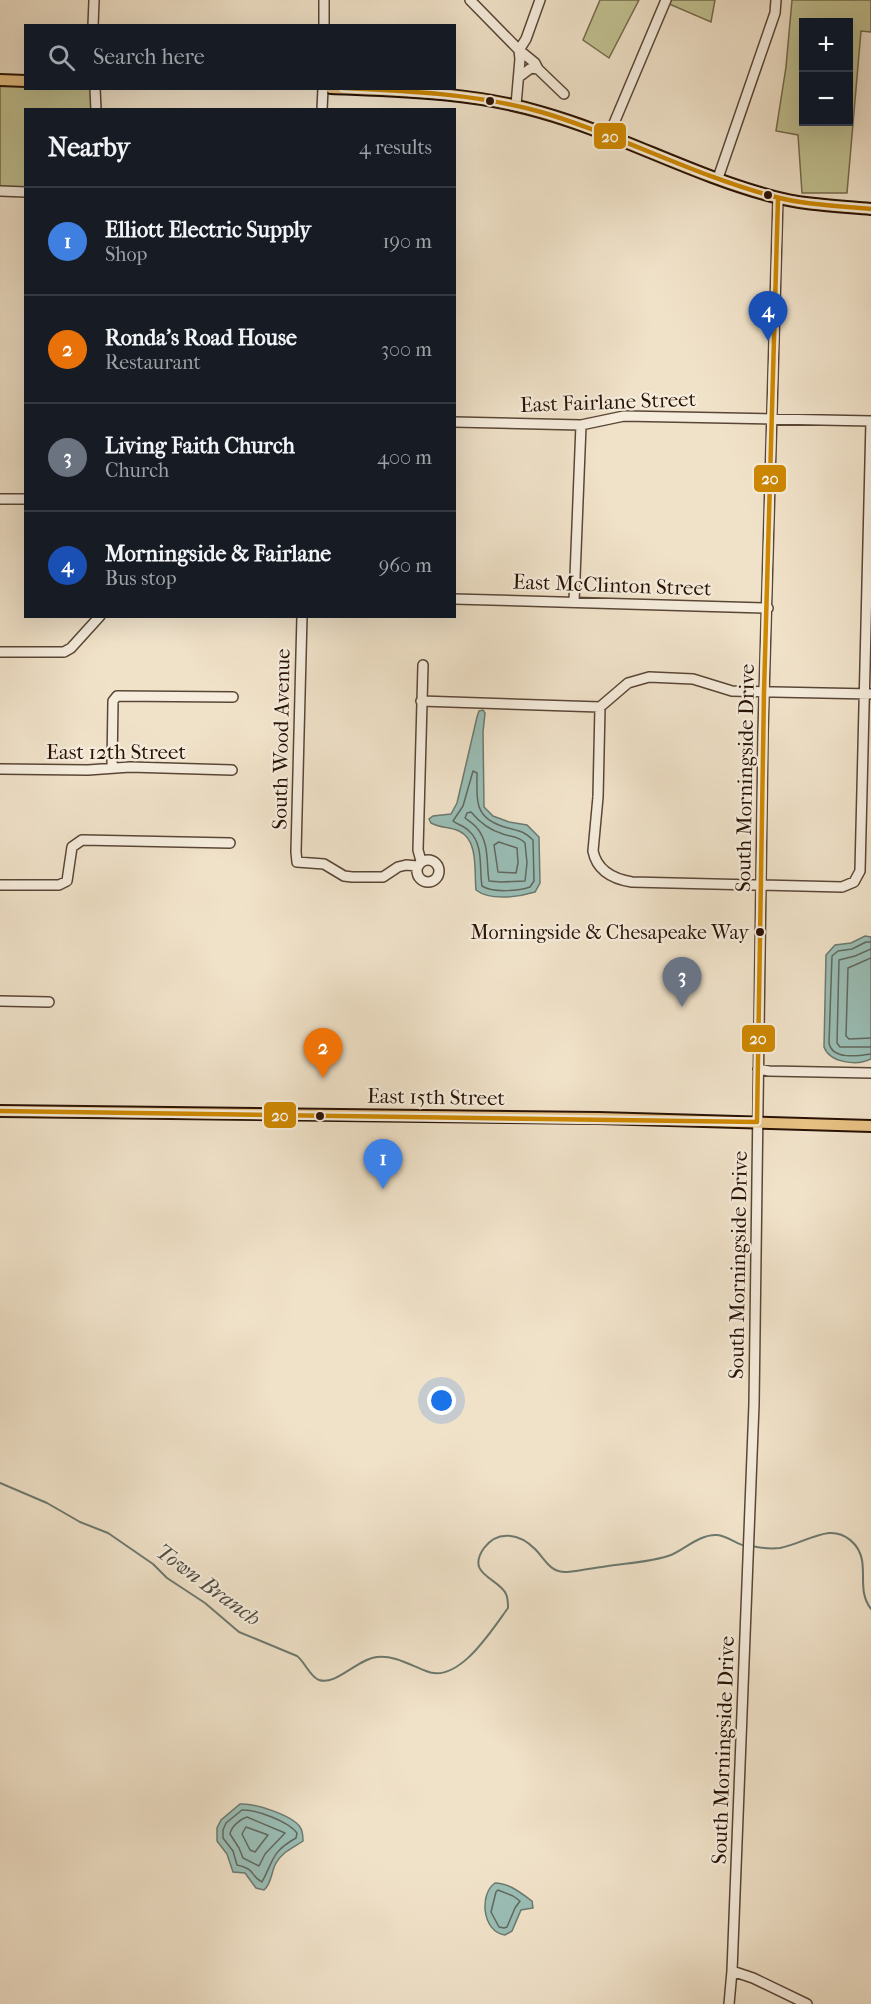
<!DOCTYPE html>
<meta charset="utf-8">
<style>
body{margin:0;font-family:"IM FELL French Canon",serif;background:#242831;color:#f1f3f6}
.controls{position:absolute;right:18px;top:18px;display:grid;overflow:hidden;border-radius:0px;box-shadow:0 6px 24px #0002}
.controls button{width:54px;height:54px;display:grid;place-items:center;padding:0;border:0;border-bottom:2px solid #363941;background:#171b24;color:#f1f3f6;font:30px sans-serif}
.you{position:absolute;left:442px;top:1401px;width:21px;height:21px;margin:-15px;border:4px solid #fff;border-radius:50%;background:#1a73e8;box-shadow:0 0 0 9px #1a73e833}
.badge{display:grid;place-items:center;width:39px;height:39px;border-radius:50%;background:#b45309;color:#fff;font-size:20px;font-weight:700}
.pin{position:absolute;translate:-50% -50px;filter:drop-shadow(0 2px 3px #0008)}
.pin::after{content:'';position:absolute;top:32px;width:21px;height:18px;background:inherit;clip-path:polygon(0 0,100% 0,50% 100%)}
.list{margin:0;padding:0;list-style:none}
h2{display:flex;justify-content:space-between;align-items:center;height:78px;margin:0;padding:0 24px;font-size:26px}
h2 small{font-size:20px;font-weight:400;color:#9ea1a6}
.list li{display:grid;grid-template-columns:39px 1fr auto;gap:18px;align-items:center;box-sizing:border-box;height:108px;padding:0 24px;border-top:2px solid #363941}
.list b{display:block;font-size:22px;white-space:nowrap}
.list p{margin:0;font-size:20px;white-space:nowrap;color:#9ea1a6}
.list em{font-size:20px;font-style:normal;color:#9ea1a6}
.icon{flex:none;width:33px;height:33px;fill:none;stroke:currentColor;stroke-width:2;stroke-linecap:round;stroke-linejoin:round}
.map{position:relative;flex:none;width:871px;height:2004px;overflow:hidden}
.search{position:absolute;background:#171b24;box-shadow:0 6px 24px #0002;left:24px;top:24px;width:432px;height:66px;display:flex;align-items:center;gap:15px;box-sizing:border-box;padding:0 21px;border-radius:0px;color:#9ea1a6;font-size:22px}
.panel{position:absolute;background:#171b24;box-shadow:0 6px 24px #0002;left:24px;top:108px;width:432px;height:510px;border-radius:0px}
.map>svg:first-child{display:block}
</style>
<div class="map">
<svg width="871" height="2004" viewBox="0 0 871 2004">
<rect width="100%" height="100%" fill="#f0e2c9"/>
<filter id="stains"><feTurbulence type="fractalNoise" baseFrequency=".00333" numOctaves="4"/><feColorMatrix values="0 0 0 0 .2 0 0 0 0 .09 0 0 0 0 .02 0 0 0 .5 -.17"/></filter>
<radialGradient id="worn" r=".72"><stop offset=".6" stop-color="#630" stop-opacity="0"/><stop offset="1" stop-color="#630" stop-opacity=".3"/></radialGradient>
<path fill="#c1c191" stroke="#746a4b" stroke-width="1.5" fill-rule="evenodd" d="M600 0H639L609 58 583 40Z
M660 0H715L711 22Z
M792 0H871V32L861 31 847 193H802L798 135 776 131 786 67ZM804 22H848V122H804Z
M0 80 25 81 26 88 95 89 96 109 26 110 25 192 0 191Z"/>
<path fill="#9abeb6" stroke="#6c796f" stroke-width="1.5" d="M483 710 485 713 483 732 484 807 493 816 509 822 527 825 539 837 540 883 535 892C519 897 490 901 476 890 474 872 479 840 459 831 450 827 440 828 431 823L429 819 433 816 451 814 457 803 477 717 479 711Z
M865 936 871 937V1059C857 1066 830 1063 824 1047L826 955 835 945 851 943Z
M240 1804C254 1803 292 1815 300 1827 303 1831 303 1836 303 1841 293 1848 282 1852 276 1863 271 1872 272 1883 264 1890L256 1888 245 1873 233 1872 227 1854 217 1841V1828L221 1820Z
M495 1883C509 1883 521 1893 532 1901L533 1908 521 1910 512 1931 505 1935C482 1932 479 1894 495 1883Z"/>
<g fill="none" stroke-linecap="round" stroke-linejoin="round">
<path stroke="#61685e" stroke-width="1.5" d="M473 771 477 773C477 803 474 819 508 828 519 831 524 831 533 840L534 881 530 887C518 891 493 893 482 886 479 869 484 844 469 831 465 826 458 825 453 821L463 806Z
M471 812C480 823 489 830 503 834 511 837 519 836 525 843L527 863 525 881 501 882 489 881C486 863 490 844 477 828 474 824 469 821 465 818L467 813Z
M499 842 517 848 518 863 516 873 498 872 494 845Z
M871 942H866L852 949 838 951 832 956 829 1043C832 1060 858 1056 871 1054
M871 949 855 956 839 960 837 1043 840 1047H871
M871 958 848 968 846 1036 849 1039 871 1038
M242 1810C256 1809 289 1822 297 1833L296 1838C271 1852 274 1860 262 1882 250 1876 256 1869 237 1865L233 1851 223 1838V1830L226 1823Z
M247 1817 285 1833 265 1854 259 1866 243 1858 239 1848 230 1834C231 1827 240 1819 247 1817Z
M246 1827 268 1835 255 1852 250 1850 242 1834Z
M498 1890 513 1896 520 1901 515 1908 507 1927 504 1928 499 1927 491 1912 496 1892Z"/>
<path stroke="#6c796f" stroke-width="2" d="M0 1483 47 1503 80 1522 108 1533 153 1564 167 1578 205 1603 239 1632 297 1656C305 1662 310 1677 319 1680 336 1686 357 1659 377 1657 394 1655 410 1665 426 1671 458 1685 491 1631 508 1608 508 1604 508 1598 506 1594 499 1578 465 1575 484 1548 498 1529 520 1534 535 1549 545 1559 550 1573 567 1572 580 1571 594 1568 608 1566 628 1563 652 1562 671 1555 685 1549 700 1534 717 1535 728 1536 736 1544 746 1546
M752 1546C761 1548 771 1549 780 1548 797 1545 812 1535 829 1533 845 1532 859 1544 862 1560 865 1577 859 1593 871 1609"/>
<g stroke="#5a4636" stroke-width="12">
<path id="minor" d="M470 0 519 50 520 59 516 105
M93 26 94 0
M324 26V0
M538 69 535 63 519 50 526 39 540 0
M519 77 531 68 538 69 564 94
M95 88 96 110
M322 110 323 88
M609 135 666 0
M718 178 775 13 776 0
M0 191 26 192
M454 422 581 425 624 416 871 421
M0 499H26
M454 599 768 608
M574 602 581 425
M302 616 296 852 297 862 324 864 344 876 352 877H383L398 867 406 865 417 866
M0 652H64L71 648 100 616
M421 701 600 707 628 683 649 677 693 679 732 691 871 694
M600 707 598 797 593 851C597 871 613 879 632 882L842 887 854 882 860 871 871 421
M112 768 113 701 117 696 233 697
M0 769 88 770 130 767 232 770
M417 871a11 11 0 1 1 22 0a11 11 0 1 1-22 0Z
M421 861 418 850 423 665
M0 885H59L67 881 72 847 82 840 230 843
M0 1001 49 1002
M758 1069 769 1071 871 1073
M732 1971 753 1978 807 2004
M729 2004 732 1971 754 1404 763 732 778 198"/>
</g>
<g stroke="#281205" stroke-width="14">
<path id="major" d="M0 80 26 81
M331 88C401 91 472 92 540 112 619 134 692 175 771 196 803 205 838 206 871 209
M0 1111 599 1118 871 1126"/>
</g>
<use href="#minor" stroke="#f5ecdc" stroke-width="9"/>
<use href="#major" stroke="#e8c184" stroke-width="10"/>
<g stroke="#f5ecdc" stroke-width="9">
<path id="bus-1" d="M343 88C410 91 477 94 541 112 620 135 693 175 772 196 804 205 838 206 871 209
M0 1111 757 1122 764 692 778 198"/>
</g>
<use href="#bus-1" stroke="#ce8801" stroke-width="4.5"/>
</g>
<g fill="#281205" stroke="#f5ecdc" stroke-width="2">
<circle cx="490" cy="101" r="5"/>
<circle cx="768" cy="195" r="5"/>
<circle cx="760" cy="932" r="5"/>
<circle cx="320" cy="1116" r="5"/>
</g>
<g text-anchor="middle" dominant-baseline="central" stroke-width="4.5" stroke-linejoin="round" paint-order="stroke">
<g font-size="20" fill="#281205" stroke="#f5ecdc" text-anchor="end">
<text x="749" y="932">Morningside &amp; Chesapeake Way</text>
</g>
<g font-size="21" fill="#281205" stroke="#f5ecdc">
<text transform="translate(608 402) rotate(-2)">East Fairlane Street</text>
<text transform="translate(612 585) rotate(2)">East McClinton Street</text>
<text transform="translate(281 739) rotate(-89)">South Wood Avenue</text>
<text x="116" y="752">East 12th Street</text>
<text transform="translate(745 778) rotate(-89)">South Morningside Drive</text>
<text transform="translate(436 1097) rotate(1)">East 15th Street</text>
<text transform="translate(738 1265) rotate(-89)">South Morningside Drive</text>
<text transform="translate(723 1750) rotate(-88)">South Morningside Drive</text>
</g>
<g font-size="22" font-style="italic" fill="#504e43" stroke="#f5ecdc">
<text transform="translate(208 1585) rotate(36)">Town Branch</text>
</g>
</g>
<g stroke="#f5ecdc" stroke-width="2">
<rect x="593" y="122" width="34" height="28" rx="6" fill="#ce8801"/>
<rect x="753" y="464" width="34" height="29" rx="6" fill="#ce8801"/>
<rect x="741" y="1024" width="35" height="29" rx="6" fill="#ce8801"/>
<rect x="263" y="1101" width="34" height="28" rx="6" fill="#ce8801"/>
</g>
<g font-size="16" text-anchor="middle" font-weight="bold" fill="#fff">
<text x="610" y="142">20</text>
<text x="770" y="484">20</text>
<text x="758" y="1044">20</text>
<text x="280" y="1121">20</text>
</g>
<rect width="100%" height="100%" filter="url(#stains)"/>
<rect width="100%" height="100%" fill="url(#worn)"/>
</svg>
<div class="controls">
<button>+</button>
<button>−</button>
</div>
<div class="you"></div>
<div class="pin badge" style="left:383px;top:1189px;background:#3f7fe0">1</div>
<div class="pin badge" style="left:323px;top:1078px;background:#e8710a">2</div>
<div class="pin badge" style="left:682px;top:1007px;background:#6b7280">3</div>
<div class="pin badge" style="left:768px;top:341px;background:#1a4fb4">4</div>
<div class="search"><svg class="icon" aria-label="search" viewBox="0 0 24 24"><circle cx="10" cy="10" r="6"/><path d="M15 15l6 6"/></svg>Search here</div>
<section class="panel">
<h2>Nearby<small>4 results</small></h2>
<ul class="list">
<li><span class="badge" style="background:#3f7fe0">1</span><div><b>Elliott Electric Supply</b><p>Shop</p></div><em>190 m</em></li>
<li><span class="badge" style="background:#e8710a">2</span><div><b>Ronda’s Road House</b><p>Restaurant</p></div><em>300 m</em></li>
<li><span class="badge" style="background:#6b7280">3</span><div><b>Living Faith Church</b><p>Church</p></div><em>400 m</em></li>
<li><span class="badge" style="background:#1a4fb4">4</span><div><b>Morningside &amp; Fairlane</b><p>Bus stop</p></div><em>960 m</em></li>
</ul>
</section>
</div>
